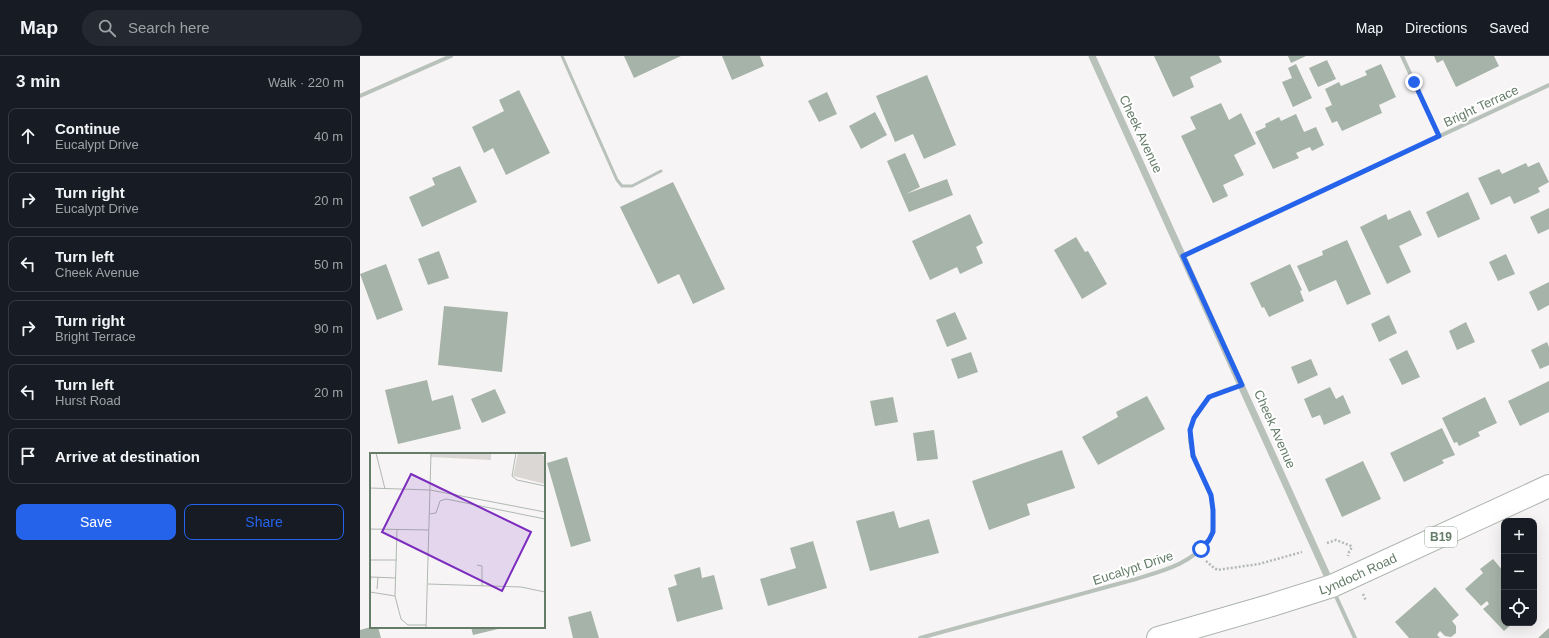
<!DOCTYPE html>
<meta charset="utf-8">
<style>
body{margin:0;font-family:Arial,sans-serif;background:#242831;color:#f1f3f6}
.controls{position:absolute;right:12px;bottom:12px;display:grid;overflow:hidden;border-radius:8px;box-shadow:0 4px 16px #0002}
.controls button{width:36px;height:36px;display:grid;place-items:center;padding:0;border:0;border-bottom:1px solid #363941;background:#171b24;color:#f1f3f6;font:20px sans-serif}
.stop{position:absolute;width:12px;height:12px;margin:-9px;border:3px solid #2563eb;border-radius:50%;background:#fff}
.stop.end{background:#2563eb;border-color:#fff;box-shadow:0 1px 4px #0008}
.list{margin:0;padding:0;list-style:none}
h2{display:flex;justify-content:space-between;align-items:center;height:52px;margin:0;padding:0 16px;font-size:17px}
h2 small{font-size:13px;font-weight:400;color:#9ea1a6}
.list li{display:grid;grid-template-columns:26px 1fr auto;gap:12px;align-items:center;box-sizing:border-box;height:56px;margin:0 8px 8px;padding:0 8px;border:1px solid #363941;border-radius:8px}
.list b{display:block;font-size:15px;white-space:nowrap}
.list p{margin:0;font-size:13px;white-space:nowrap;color:#9ea1a6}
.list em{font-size:13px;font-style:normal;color:#9ea1a6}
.actions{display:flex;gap:8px;padding:12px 16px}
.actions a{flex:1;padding:9px 0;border:1px solid #2563eb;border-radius:8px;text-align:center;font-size:14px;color:#2563eb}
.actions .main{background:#2563eb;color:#fff}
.icon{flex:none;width:22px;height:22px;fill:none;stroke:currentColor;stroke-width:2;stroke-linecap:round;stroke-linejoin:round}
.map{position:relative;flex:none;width:1189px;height:582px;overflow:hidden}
header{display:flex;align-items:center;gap:24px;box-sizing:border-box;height:56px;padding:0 20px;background:#171b24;border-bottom:1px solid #363941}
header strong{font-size:19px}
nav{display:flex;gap:22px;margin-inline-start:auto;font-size:14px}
.search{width:280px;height:36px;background:#242831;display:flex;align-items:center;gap:10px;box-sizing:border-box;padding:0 14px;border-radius:22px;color:#9ea1a6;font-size:15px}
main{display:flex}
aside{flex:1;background:#171b24}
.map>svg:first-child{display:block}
</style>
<header>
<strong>Map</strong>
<div class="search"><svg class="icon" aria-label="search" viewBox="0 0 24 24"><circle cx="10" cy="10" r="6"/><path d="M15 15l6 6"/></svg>Search here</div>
<nav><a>Map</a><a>Directions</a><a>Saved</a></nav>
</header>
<main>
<aside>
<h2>3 min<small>Walk · 220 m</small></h2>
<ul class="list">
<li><svg class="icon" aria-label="ahead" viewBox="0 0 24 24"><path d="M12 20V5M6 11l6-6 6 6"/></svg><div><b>Continue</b><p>Eucalypt Drive</p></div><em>40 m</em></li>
<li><svg class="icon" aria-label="right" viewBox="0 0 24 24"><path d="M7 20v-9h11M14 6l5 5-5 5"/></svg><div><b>Turn right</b><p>Eucalypt Drive</p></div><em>20 m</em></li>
<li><svg class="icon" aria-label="left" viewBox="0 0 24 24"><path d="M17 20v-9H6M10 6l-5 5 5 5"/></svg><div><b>Turn left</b><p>Cheek Avenue</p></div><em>50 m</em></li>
<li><svg class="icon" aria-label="right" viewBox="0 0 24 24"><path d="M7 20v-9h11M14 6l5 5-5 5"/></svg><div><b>Turn right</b><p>Bright Terrace</p></div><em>90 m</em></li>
<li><svg class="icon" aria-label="left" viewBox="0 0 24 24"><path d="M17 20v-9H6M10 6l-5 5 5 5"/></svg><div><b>Turn left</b><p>Hurst Road</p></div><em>20 m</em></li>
<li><svg class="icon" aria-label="arrive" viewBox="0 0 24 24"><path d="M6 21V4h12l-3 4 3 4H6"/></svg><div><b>Arrive at destination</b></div></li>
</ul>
<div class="actions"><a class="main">Save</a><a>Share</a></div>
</aside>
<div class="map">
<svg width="1189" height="582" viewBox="0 0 1189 582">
<rect width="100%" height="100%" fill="#f7f4f5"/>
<path fill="#a6b3a8" d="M264 0H321L274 22Z
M362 0H400L404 10 372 24Z
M794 0H859L862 6 830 21 834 31 813 41Z
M928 0H946L931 7Z
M1074 0H1134L1139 10 1096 31 1083 4 1077 7Z
M967 4 976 23 958 31 949 12Z
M936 8 952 42 933 51 922 26 932 22 928 12Z
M1021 8 1036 41 1019 49 1022 57 982 75 977 65 972 67 965 52 972 49 965 33 979 26 981 30 1007 19 1005 15Z
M567 19 596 89 564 103 553 78 535 86 516 40Z
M159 34 190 97 146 119 133 92 124 97 112 71 144 55 139 44Z
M467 36 477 58 459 66 448 45Z
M861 47 869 64 881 57 896 88 874 99 884 119 863 129 868 140 853 147 821 80 836 73 830 61Z
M515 56 527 79 501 93 489 70Z
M936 58 944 76 956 71 964 89 952 95 950 91 936 97 939 102 913 113 895 76 906 71 905 68 919 61 921 65Z
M545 97 560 131 546 138 587 123 593 139 549 156 527 105Z
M1179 106 1189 126 1178 132 1180 136 1154 148 1150 140 1131 149 1118 122 1139 113 1142 118 1166 107 1168 111Z
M100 110 117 146 62 171 49 141 75 129 72 122Z
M313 126 365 233 333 248 319 218 298 228 260 151Z
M1108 136 1120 163 1078 182 1066 156Z
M1189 152V173L1178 178 1170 161Z
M1050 154 1062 179 1039 190 1051 216 1027 228 1000 171 1026 158 1028 164Z
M610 158 623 187 616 191 623 207 600 218 597 211 570 224 552 185Z
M716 181 725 196 728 195 747 228 722 243 694 194Z
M987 184 1011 238 987 249 976 224 949 236 937 210 963 199 962 195Z
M79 195 89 222 68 229 58 203Z
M1146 198 1155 218 1138 225 1129 206Z
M26 208 43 254 17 264 0 218Z
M930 208 942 234 940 235 944 245 909 261 904 251 902 252 890 227Z
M1189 226V249L1178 255 1169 236Z
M84 250 148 256 142 316 78 309Z
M595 256 607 283 587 291 576 264Z
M1029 259 1037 277 1019 286 1011 268Z
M1106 266 1115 286 1097 294 1089 275Z
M1187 286 1189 291V309L1180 313 1171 294Z
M1047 294 1060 321 1042 329 1029 303Z
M611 296 618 316 598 323 591 303Z
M951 303 958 319 938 328 931 311Z
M67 324 72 345 93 339 101 373 38 388 25 334Z
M1189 325V356L1160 370 1148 345Z
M970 331 976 343 983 339 991 357 964 369 960 359 952 362 944 343Z
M135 333 146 357 122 367 111 343Z
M787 340 805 373 738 409 722 381 758 361 756 356Z
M533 341 538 366 515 370 510 345Z
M1125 341 1137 367 1118 376 1120 380 1099 390 1097 386 1094 387 1082 362Z
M1082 372 1095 399 1082 404 1084 407 1044 426 1030 397Z
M574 374 578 403 557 405 553 377Z
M702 394 715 432 667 448 670 459 629 474 612 425Z
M207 401 231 485 211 491 187 407Z
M1003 405 1021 443 982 461 965 423Z
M534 455 539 472 569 463 579 497 510 515 496 465Z
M453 485 467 532 408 550 400 523 436 512 430 492Z
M1133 503 1144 516V567H1153L1144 575 1123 553 1129 548 1127 545 1121 550 1105 533 1123 517 1120 513Z
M340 511 342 522 354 519 363 553 317 566 308 532 317 529 314 519Z
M1075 531 1099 559 1092 565 1096 570V577L1091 581 1085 580 1080 575 1077 579 1080 582H1049L1035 566Z
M231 555 239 582H213L208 561Z
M11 571H18L21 582H0V574Z
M111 571H138V573L113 579Z
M1189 572V582H1178Z"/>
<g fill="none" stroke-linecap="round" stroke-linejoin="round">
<g stroke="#acb5ad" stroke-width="24">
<g id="primary">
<path id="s1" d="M798 582 912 549 972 530 1189 430"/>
</g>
</g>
<path stroke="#b2b9b4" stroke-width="2.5" stroke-dasharray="2 2" stroke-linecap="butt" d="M967 487 976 484 991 490 992 491 989 496 988 500
M846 505 854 512 858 514 864 513 899 508 942 496
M1003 538 1006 545"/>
<path stroke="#b9c1bb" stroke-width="3" d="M202 0 257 124 262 130H272L301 115"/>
<path stroke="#b9c1bb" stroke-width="4" d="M1042 0 1079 80
M0 40 91 0
M823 200 1189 29
M974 536 995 582
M560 582 776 523C802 515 831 508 848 485 853 478 854 470 853 462 853 454 853 445 850 438 839 408 817 383 840 353 843 349 846 343 850 341 857 336 873 332 881 329"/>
<path stroke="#b9c1bb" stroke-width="7" d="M732 0 971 528"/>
<use href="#primary" stroke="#fff" stroke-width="22"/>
</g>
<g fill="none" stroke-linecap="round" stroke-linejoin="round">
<path stroke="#2563eb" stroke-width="5" d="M841 493 849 484 853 476V454L851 439 833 400 830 374 834 362 849 341 882 329 823 200 1079 80 1054 26"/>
</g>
<g text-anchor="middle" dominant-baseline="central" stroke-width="4" stroke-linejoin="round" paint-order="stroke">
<rect fill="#fff" stroke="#93a396" stroke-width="1" x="1065" y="471" width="32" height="20" rx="3"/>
<g font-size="12" font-weight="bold" fill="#657c69">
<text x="1081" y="481">B19</text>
</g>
<g font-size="13" fill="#657c69" stroke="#fff">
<text transform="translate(1121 50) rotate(-25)">Bright Terrace</text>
<text transform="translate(781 78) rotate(65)">Cheek Avenue</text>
<text transform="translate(915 373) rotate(66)">Cheek Avenue</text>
<text transform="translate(773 512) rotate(-18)">Eucalypt Drive</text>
<text stroke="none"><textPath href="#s1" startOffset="210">Lyndoch Road</textPath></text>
</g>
</g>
<g transform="translate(10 397)">
<rect width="175" height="175" fill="#f7f4f5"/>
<path d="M61 0H121V7L61 4ZM148 0H170L175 4V31L143 23Z" fill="#dbd7d4"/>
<path fill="none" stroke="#b0b9b0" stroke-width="1" d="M6 0 15 36M146 0 142 23 147 27 175 33M0 35 60 37 175 59M59 61 66 60 70 48 76 46 175 66M0 76 59 77M27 77 25 143 31 166 38 172H56M0 107H27M107 112 112 113V133M0 130 1 124 26 125M58 131 151 134 175 139M7 136 8 124M0 139 25 143M56 175 61 0"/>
<path fill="#7b2cbf" fill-opacity="0.15" stroke="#7b2cbf" stroke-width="2" d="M41 21 161 79 132 138 12 79Z"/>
<rect width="175" height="175" fill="none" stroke="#657c69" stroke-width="2"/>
</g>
</svg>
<div class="controls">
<button>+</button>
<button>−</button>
<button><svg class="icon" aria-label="locate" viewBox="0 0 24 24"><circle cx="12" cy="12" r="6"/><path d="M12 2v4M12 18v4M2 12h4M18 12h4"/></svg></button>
</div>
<div class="stop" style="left:841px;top:493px"></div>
<div class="stop end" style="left:1054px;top:26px"></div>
</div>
</main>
